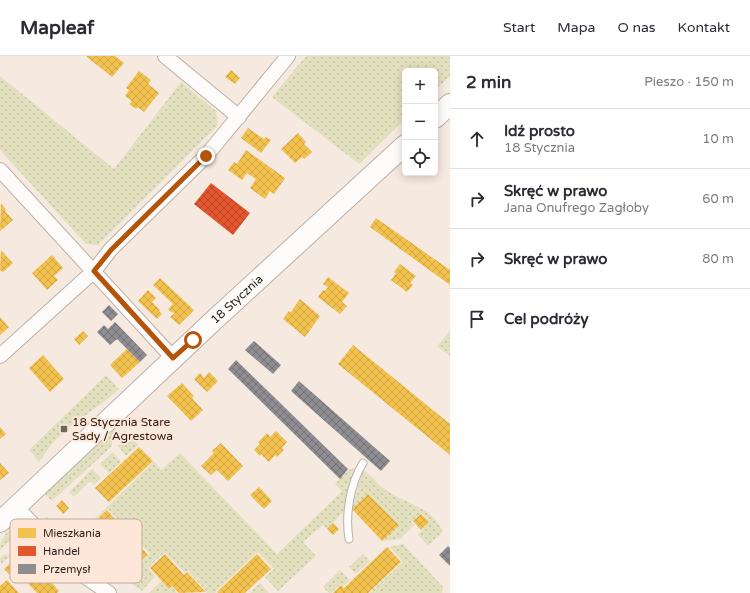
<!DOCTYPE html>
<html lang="pl">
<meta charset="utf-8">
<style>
body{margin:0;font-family:"Varela Round",sans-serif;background:#f2f2f3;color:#2b2b33}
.controls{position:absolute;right:12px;top:12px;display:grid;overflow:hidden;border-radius:6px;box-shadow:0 2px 10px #0003}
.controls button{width:36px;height:36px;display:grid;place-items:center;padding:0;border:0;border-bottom:1px solid #e1e1e2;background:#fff;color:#2b2b33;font:20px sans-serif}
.stop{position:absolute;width:12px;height:12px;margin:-9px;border:3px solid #b45309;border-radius:50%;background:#fff}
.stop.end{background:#b45309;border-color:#fff;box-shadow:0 1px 4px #0008}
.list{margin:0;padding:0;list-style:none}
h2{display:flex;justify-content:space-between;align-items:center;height:52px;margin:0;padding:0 16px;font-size:17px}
h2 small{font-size:13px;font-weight:400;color:#7c7c81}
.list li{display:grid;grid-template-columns:26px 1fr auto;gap:12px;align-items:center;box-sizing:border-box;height:60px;padding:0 16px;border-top:1px solid #e1e1e2}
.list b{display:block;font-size:15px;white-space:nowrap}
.list p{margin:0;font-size:13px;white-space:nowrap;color:#7c7c81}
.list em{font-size:13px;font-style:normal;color:#7c7c81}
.icon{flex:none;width:22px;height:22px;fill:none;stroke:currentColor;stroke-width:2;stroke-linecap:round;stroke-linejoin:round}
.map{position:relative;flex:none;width:450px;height:537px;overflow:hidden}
header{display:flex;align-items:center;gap:24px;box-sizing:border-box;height:56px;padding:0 20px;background:#fff;border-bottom:1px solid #e1e1e2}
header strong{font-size:19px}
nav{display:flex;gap:22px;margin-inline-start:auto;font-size:14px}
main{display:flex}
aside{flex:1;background:#fff}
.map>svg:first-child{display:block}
</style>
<header>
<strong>Mapleaf</strong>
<nav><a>Start</a><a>Mapa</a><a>O nas</a><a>Kontakt</a></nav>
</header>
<main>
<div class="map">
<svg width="450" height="537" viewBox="0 0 450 537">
<defs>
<pattern id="grass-dots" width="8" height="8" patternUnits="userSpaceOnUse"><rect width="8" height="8" fill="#e3e0bf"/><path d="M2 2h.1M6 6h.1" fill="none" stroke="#c3c0a3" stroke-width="1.8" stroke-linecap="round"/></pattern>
<pattern id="homes-cross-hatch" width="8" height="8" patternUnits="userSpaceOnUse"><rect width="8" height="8" fill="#f2c14e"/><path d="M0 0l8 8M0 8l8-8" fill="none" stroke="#d0a543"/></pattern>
<pattern id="shops-cross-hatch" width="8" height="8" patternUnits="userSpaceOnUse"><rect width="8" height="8" fill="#e4572e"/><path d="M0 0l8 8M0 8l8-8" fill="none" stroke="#b94726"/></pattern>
<pattern id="industry-cross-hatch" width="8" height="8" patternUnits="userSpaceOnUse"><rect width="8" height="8" fill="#8d8d92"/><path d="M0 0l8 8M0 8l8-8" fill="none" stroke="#737376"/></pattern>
</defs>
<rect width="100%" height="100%" fill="#f6e9e0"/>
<path fill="url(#grass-dots)" d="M306 0H450V20L435 34V15H405V63L359 108 272 41Z
M0 20 114 113 181 26 216 55 218 69 98 189 86 188 0 94Z
M450 275V300L437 290Z
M106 319 119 333 105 345 68 372 65 369 59 373 62 378 51 389 39 406 29 394Z
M113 372H116L111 391 52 445 45 438Z
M129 379 138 389 126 400 118 390Z
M113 396 121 406 109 417 100 408Z
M180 397 277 498 342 435 335 428C340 422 348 412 356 412 367 412 375 426 383 432 404 448 431 449 443 476L428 490 418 479 429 466 422 457 412 466 414 469 400 483 382 485 398 469 368 438 352 453 361 420 353 419 343 456 327 473 323 469 303 486 316 500 278 535 265 521 274 513 258 496 215 536 216 537H206L207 536 188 515 184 516 165 496 148 512 155 520 142 535 114 516 126 507 134 514 150 498 108 453 91 467 102 480 99 482 90 467 107 451 154 405 161 414Z
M92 413 101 422 94 429 90 425 74 441 69 436Z
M47 461 58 473C50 477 46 472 40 467Z
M19 469 24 471 0 494C0 484 8 471 19 469Z
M403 488 443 531 442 537H369L403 506 390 491Z
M11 491 15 495 1 508 0 502 5 498 8 500 13 494Z
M363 498 370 505 356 518 349 511Z
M340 514 350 524 344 530 341 528 331 537H329L323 531Z
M161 525 169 533 172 531 177 537H149Z
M260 527 269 537H250Z"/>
<path fill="url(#homes-cross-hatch)" d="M87 0H115L124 7 112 21 87 1Z
M231 14 240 22 235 28 225 21Z
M139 15 151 24 148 28 159 37 144 56 138 51 136 53 129 48 132 45 125 40 129 34 126 32Z
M248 72 264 83 266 81 271 84 261 97 241 82Z
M298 77 306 86 304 88 312 96 304 103 302 101 295 107 281 93Z
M246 94 285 122 274 138 270 135 265 143 250 132 256 123 247 117 242 124 228 114 234 106 237 108Z
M1 147 6 154 5 155 13 164 0 175Z
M376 162 450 214V229L370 171Z
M1 194 13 207 3 216 0 214Z
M52 199 63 212 54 220 58 224 47 234 32 217Z
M400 208 416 220 410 227 413 229 407 236 391 224 396 217 394 216Z
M328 221 349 237 342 246 347 250 340 258 318 241 323 234 325 235 328 231 323 228Z
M160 222 194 254 179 269 170 261 175 257 171 256 168 253 173 248 153 229Z
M148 234 156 242 152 246 160 254 159 255 162 258 157 263 138 245Z
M300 243 320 260 305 281 283 263 289 255 291 256Z
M0 261 9 271 0 279Z
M83 275 88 280 79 289 74 283Z
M353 289 450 368V399L338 308Z
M127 293 140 306 122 322 110 309Z
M43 299 64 323 50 336 29 312Z
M209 316 218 325 207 336 194 323 200 317 204 322Z
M182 327 194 340 192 342 203 354 191 365 167 340Z
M0 371 6 378 0 383Z
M276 375 287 386 282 392 284 394 277 401 275 399 269 406 261 398 260 400 254 394 260 388 258 386 267 377 270 381Z
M221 387 243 410 228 425 217 414 211 419 201 410 214 397 212 395Z
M139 391 153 405 109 446 95 432Z
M0 407 9 417 0 424Z
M259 431 272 445 264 453 250 439Z
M368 438 399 469 382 485 352 453Z
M62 444 69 452 63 458 56 450Z
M107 454 148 499 133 512 92 468Z
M421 458 429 466 421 474 413 465Z
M333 467 339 473 333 479 327 473Z
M387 491 401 506 368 537H333L341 529 344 532Z
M165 498 184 519 187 516 206 536 179 537 172 530 169 533 150 512Z
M257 498 271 513 245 537H218L217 536Z
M18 500 22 505 28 500 59 535 57 537H37L22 521 17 526 4 513Z
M7 524 19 537H0V530Z"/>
<path fill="url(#shops-cross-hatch)" d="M211 127 250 157 233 179 194 148Z"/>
<path fill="url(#industry-cross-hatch)" d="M109 249 118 258 111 265 102 256Z
M115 266 147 299 140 306 117 283 110 289 97 276 104 269 108 273Z
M254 285 281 309 273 318 245 294Z
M236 304 348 413 340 423 228 313Z
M299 325 390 405 381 415 291 335Z
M448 490 450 492V510L439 499Z"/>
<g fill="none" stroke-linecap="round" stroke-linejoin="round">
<g stroke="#bbb0a9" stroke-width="9">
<path id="service" d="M349 483C345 459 350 428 363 407"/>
</g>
<g stroke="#bbb0a9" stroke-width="16">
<path id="minor" d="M165 0 239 61
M0 114 173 302
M0 300 94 215 111 193 206 100 288 0
M16 451 84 520 109 537"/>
</g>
<g stroke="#bbb0a9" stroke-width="22">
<g id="secondary">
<path d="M435 62 450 48"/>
<path id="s1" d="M0 466 212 266 405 89"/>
</g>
</g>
<use href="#service" stroke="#fefcfa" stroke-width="7"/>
<use href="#minor" stroke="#fefcfa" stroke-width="14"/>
<use href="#secondary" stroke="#fefcfa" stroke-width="20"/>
</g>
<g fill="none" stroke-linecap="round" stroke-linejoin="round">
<path stroke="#b45309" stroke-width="5" d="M193 284 173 302 94 215 111 194 206 100"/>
</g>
<rect fill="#71665e" stroke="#fee7d8" stroke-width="1.5" x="60" y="369" width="8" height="8" rx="2"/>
<g text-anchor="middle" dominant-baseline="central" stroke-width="4" stroke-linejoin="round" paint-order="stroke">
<g font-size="12" fill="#291f18" stroke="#fee7d8">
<text stroke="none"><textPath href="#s1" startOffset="325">18 Stycznia</textPath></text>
</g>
<g font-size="12" fill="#291f18" stroke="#fee7d8" text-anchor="start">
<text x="72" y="366">18 Stycznia Stare<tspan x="72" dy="14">Sady / Agrestowa</tspan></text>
</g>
</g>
<rect x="10" y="463" width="132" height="64" rx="6" fill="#fee7d8" stroke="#beab9e" stroke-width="1"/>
<rect x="18" y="472" width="18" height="10" fill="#f2c14e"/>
<rect x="18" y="490" width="18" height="10" fill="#e4572e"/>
<rect x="18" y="508" width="18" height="10" fill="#8d8d92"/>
<g font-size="11" fill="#291f18">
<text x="43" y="481">Mieszkania</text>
<text x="43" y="499">Handel</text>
<text x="43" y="517">Przemysł</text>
</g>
</svg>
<div class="controls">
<button>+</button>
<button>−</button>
<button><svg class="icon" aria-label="locate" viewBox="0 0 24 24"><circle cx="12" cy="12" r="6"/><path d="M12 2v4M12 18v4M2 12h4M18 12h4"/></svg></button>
</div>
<div class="stop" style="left:193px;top:284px"></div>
<div class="stop end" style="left:206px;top:100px"></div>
</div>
<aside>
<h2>2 min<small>Pieszo · 150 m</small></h2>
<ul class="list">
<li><svg class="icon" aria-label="ahead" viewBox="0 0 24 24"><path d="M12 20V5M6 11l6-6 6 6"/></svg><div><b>Idź prosto</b><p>18 Stycznia</p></div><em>10 m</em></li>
<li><svg class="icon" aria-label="right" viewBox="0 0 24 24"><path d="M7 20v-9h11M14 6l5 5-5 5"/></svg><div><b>Skręć w prawo</b><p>Jana Onufrego Zagłoby</p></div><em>60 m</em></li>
<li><svg class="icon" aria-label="right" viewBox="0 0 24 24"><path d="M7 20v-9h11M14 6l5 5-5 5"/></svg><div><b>Skręć w prawo</b></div><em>80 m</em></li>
<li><svg class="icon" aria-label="arrive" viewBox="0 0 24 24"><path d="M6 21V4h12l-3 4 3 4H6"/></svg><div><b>Cel podróży</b></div></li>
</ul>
</aside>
</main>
